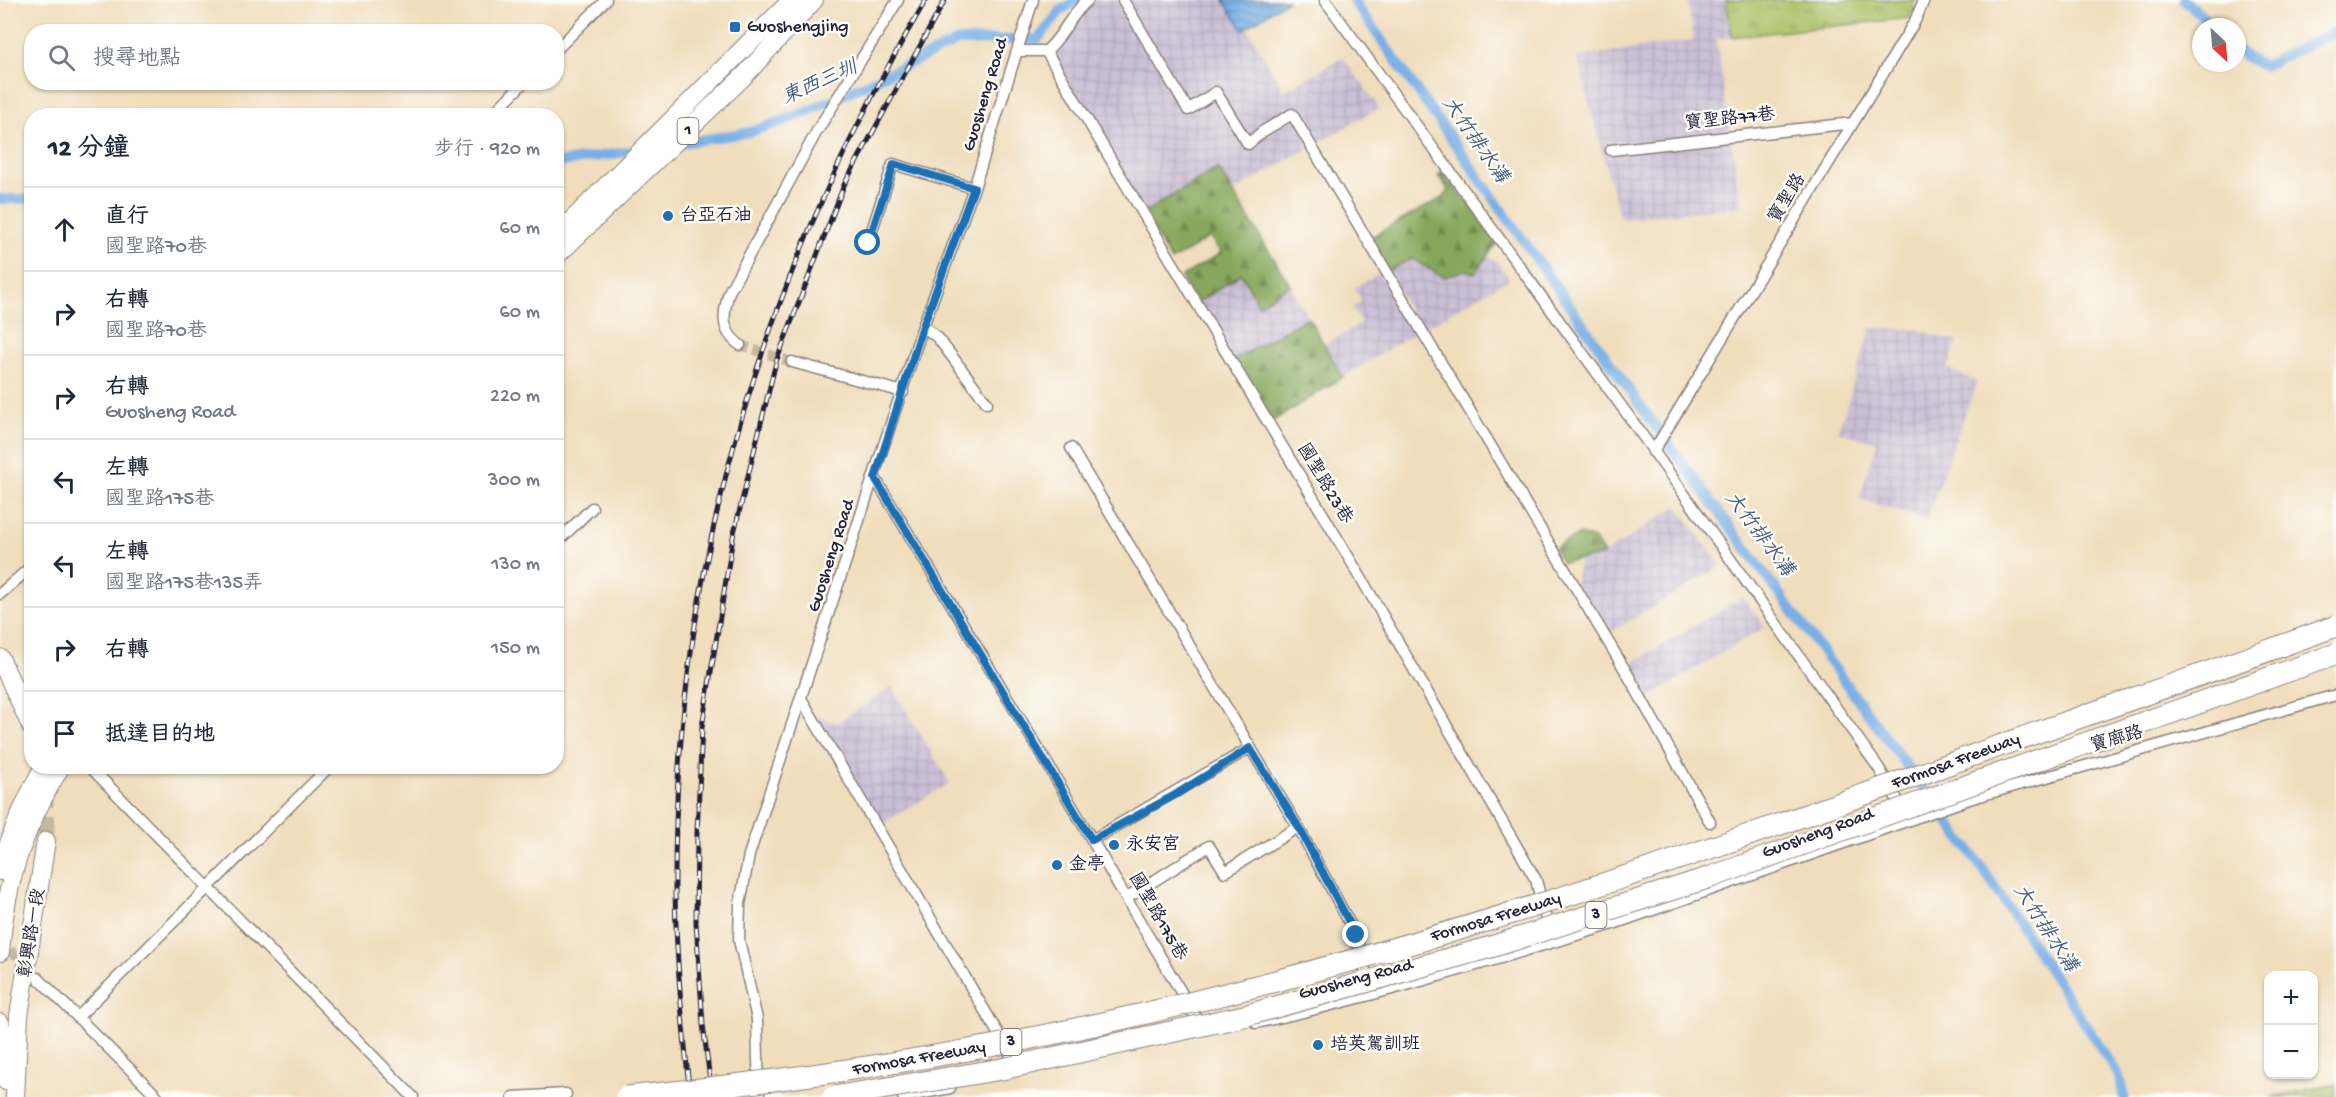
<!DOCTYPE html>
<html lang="zh-TW">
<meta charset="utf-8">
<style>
body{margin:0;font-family:"Gochi Hand","LXGW WenKai TC",sans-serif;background:#f6f6f7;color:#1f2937}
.controls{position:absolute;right:18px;bottom:18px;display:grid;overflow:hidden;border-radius:12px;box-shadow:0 2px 4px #0004}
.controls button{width:54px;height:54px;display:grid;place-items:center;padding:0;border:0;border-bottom:2px solid #e0e1e3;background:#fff;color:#1f2937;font:30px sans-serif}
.compass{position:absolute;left:2192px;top:18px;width:54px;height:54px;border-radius:50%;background:#fff;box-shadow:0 2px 4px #0004;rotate:154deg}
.stop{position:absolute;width:18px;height:18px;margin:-14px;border:4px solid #1f6fb2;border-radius:50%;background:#fff}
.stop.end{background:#1f6fb2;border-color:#fff;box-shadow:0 2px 6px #0008}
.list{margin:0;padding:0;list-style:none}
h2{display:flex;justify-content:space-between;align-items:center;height:78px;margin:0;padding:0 24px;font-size:26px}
h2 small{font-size:20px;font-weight:400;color:#747a83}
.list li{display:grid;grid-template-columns:39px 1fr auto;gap:18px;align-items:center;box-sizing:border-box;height:84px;padding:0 24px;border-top:2px solid #e0e1e3}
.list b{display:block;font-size:22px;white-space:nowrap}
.list p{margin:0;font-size:20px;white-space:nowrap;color:#747a83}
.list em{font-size:20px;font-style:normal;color:#747a83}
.icon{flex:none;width:33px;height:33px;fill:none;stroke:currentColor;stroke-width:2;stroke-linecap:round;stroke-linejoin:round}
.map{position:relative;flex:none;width:2336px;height:1097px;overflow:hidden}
.search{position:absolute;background:#fff;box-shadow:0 2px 4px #0004;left:24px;top:24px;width:540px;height:66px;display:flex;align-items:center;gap:15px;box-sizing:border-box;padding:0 21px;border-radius:24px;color:#747a83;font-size:22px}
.panel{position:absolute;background:#fff;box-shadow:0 2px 4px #0004;left:24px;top:108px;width:540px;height:666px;border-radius:24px}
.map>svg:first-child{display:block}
</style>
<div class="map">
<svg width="2336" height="1097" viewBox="0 0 2336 1097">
<defs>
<pattern id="industrial-grid" width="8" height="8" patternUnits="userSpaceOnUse" patternTransform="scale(1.5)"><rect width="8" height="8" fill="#cbbfd5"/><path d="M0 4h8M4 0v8" fill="none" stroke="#aea4b8"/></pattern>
<pattern id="grass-tufts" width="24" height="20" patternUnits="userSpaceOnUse" patternTransform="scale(1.5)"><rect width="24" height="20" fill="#aac166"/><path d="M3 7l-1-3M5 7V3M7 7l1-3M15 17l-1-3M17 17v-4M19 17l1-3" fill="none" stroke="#8a9c55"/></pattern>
<pattern id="forest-firs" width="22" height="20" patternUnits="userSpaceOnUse" patternTransform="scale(1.5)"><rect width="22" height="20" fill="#87a75b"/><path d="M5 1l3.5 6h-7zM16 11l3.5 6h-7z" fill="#6e884c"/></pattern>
<pattern id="water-rules" width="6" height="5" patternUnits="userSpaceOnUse" patternTransform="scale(1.5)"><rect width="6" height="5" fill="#77afe6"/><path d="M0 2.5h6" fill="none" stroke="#618ebc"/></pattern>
</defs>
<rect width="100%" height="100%" fill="#fdfcf7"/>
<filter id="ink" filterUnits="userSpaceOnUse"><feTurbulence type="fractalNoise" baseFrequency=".0167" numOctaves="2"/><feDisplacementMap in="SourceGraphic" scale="12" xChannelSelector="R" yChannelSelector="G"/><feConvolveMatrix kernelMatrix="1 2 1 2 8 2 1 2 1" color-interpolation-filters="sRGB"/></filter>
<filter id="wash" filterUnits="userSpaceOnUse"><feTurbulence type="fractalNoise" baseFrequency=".008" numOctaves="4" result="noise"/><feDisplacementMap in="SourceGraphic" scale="24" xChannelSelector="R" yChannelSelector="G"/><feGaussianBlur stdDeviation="1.35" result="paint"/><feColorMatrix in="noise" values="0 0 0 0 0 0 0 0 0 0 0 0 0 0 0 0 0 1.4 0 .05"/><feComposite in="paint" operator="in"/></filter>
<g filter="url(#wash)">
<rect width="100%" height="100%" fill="#f0ddbc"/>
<path fill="url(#industrial-grid)" d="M1088 0H1224L1243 30 1247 28 1284 91 1343 57 1379 108 1232 192 1218 169 1143 213 1049 49Z
M1688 0H1726L1732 37 1716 39 1741 206 1620 219 1577 57 1694 40Z
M1488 257 1497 262 1509 279 1420 330 1387 271 1412 259 1444 277 1464 270 1475 273Z
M1380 273 1416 332 1343 377 1325 345 1361 323 1352 308 1362 301 1354 288Z
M1241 274 1260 305 1290 285 1308 317 1232 361 1197 303Z
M1871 328 1918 330 1958 342 1947 368 1977 382 1926 520 1859 499 1877 442 1838 432Z
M1677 506 1721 566 1606 635 1575 583 1581 558H1595L1604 554Z
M1743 597 1765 627 1644 700 1625 667Z
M892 687 950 783 877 827 814 722 819 716 837 723Z"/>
<path fill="url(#grass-tufts)" stroke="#667250" stroke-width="1.5" d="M1726 0H1915L1910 18 1732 37Z
M2336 1083V1097H2271L2333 1085Z"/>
<path fill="url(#forest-firs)" stroke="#54644b" stroke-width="1.5" d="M1218 168 1290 285 1259 305 1241 274 1197 303 1181 277 1221 253 1210 237 1171 261 1143 213Z
M1442 172 1499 240 1475 273 1464 270 1444 277 1412 259 1387 271 1367 239 1444 197 1448 189 1438 176Z
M1308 317 1343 377 1273 421 1232 361Z
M1580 534 1594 539 1604 554C1591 560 1576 559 1562 563L1554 548Z"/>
<path fill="url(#water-rules)" stroke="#4c6890" stroke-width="1.5" d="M1288 0 1243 30 1224 1 1225 0Z"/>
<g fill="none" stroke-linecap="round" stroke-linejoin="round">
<path stroke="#77afe6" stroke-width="10" d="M1353 0 1645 412 1983 869 2118 1074 2124 1097
M2184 0 2215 27
M2237 48 2246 57 2264 66 2336 31
M675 144 750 132 802 114 958 41 1038 39 1061 10 1077 0
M556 163 639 150
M0 199H32"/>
</g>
</g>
<g filter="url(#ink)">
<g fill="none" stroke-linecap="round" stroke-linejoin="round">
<path stroke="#c7b8a2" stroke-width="10" stroke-dasharray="10 5" stroke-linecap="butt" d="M740 345 792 362
M0 939 27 967"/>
<path stroke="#c7b8a2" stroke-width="18" stroke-dasharray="18 9" stroke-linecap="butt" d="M44 789 46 841"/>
<g stroke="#89807c" stroke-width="13">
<path id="minor" d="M1123 0 1188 110 1216 92 1248 144 1262 132 1292 114 1628 675 1710 822
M1325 0 1630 418 1878 767 1904 811
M556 50 606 0
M1017 51H1046C1064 36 1070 14 1088 0
M1046 51 1361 578 1536 880 1549 931
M491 116 524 82
M1611 150 1853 123
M868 243 893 164 974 188
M923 326 938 338 987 403
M740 345C720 331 723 313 729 292L817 131 898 0
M792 362 903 392
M1071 448 1298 827 1356 935 1369 985
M1653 452 1915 21 1924 0
M875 478 1048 765 1201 1026
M556 543 592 508
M0 594 32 566
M802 700 1019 1069
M94 771 413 1097
M1092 840 1250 748
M1127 898 1209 846 1225 872 1298 827
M38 978 158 1097
M79 1016 330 766
M1256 1023C1376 996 1495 960 1613 924L1969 799 2336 695
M513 1097 566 1094
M759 1097 757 1019 739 940 740 904 749 855 923 326 974 188 1033 0
M903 1097 950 1088"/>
</g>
<g stroke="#89807c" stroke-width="20">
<path id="primary" d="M556 236 792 0
M556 256 744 76 814 0
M0 658 32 728
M0 871C10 834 26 800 44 766
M0 952C6 879 23 829 61 766
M0 1023 6 1081
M15 1097 19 1016 46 841"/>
</g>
<use href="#minor" stroke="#fff" stroke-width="10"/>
<use href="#primary" stroke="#fff" stroke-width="18"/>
<g stroke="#22223b" stroke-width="5">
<path id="rail" d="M690 1097C683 1028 676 960 675 891 673 571 764 273 926 0
M712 1097 703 1024 696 923 697 833 702 727 733 537 776 362 844 185 945 0"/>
</g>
<use href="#rail" stroke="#fdfcf7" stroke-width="3" stroke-dasharray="9" stroke-linecap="butt"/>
<g stroke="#89807c" stroke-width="23" stroke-linecap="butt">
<path id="motorway-bridge" d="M626 1097C787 1081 946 1058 1103 1023 1401 957 1688 859 1974 755 2094 712 2216 670 2336 626
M833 1097 1002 1069 1244 1016 1491 947 1711 877 2336 654"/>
</g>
<use href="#motorway-bridge" stroke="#fff" stroke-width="21"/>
</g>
</g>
<g fill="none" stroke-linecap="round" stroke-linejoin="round" filter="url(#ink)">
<path stroke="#1f6fb2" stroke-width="8" d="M868 243 894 164 974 188 923 326 875 478 1092 840 1175 795 1250 748 1298 826 1356 935"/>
</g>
<g fill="#1f6fb2" stroke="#fdfcf7" stroke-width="2">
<rect x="729" y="21" width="12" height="12" rx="3"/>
<circle cx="668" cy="216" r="6"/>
<circle cx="1114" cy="845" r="6"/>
<circle cx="1057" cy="865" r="6"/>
<circle cx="1318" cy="1045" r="6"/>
</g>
<g text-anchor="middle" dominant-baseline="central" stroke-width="5" stroke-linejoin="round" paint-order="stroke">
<g fill="#fdfcf7" stroke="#646373" stroke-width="1.5">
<rect x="677.5" y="118" width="21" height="26" rx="4.5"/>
<rect x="1585.5" y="902" width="21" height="26" rx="4.5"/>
<rect x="1000.5" y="1029" width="21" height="26" rx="4.5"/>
</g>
<g font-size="16" font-weight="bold" fill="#22223b">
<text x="688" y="131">1</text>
<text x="1596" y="915">3</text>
<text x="1011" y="1042">3</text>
</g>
<g font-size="18" fill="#22223b" stroke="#fdfcf7" text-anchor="start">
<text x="747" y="27">Guoshengjing</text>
<text x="680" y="216">台亞石油</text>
<text x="1126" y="845">永安宮</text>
<text x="1069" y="865">金亭</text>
<text x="1330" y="1045">培英駕訓班</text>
</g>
<g font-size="18" fill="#22223b" stroke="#fdfcf7">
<text transform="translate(986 95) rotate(-73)">Guosheng Road</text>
<text transform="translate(1730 120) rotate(-6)">寶聖路77巷</text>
<text transform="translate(1788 199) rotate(-59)">寶聖路</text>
<text transform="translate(1324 484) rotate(59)">國聖路23巷</text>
<text transform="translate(832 556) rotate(-72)">Guosheng Road</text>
<text transform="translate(2117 740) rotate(-16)">寶廍路</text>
<text transform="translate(1956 762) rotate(-20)">Formosa Freeway</text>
<text transform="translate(1818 834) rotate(-20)">Guosheng Road</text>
<text transform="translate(1157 917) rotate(60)">國聖路175巷</text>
<text transform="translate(1496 918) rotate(-17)">Formosa Freeway</text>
<text transform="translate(33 933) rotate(-81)">彰興路一段</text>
<text transform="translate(1356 980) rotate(-15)">Guosheng Road</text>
<text transform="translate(919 1059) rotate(-10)">Formosa Freeway</text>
</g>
<g font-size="20" font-style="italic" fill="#445a7f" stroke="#fdfcf7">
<text transform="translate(820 84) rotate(-24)">東西三圳</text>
<text transform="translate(1474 141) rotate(55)">大竹排水溝</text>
<text transform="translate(1758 535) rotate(53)">大竹排水溝</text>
<text transform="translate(2044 929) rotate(57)">大竹排水溝</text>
</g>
</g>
</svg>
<div class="controls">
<button>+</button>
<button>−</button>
</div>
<svg class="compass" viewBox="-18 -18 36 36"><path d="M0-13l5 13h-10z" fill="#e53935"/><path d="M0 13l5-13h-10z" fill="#747a83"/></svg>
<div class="stop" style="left:868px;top:243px"></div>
<div class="stop end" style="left:1356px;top:935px"></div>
<div class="search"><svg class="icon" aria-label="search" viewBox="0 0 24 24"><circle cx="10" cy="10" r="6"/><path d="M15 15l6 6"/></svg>搜尋地點</div>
<section class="panel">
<h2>12 分鐘<small>步行 · 920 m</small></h2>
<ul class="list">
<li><svg class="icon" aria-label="ahead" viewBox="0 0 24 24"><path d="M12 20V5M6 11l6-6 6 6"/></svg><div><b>直行</b><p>國聖路70巷</p></div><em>60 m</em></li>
<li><svg class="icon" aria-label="right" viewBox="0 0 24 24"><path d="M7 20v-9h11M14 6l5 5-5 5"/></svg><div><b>右轉</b><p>國聖路70巷</p></div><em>60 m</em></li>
<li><svg class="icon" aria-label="right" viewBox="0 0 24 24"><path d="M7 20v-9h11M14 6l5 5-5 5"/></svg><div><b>右轉</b><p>Guosheng Road</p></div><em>220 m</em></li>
<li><svg class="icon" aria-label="left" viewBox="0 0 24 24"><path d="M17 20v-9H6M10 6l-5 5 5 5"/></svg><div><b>左轉</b><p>國聖路175巷</p></div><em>300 m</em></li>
<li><svg class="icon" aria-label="left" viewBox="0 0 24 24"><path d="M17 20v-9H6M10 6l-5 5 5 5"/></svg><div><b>左轉</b><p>國聖路175巷135弄</p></div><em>130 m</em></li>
<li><svg class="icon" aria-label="right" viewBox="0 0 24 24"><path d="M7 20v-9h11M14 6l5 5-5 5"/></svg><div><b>右轉</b></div><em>150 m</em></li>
<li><svg class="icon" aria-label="arrive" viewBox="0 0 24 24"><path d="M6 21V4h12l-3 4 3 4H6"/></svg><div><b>抵達目的地</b></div></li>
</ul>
</section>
</div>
